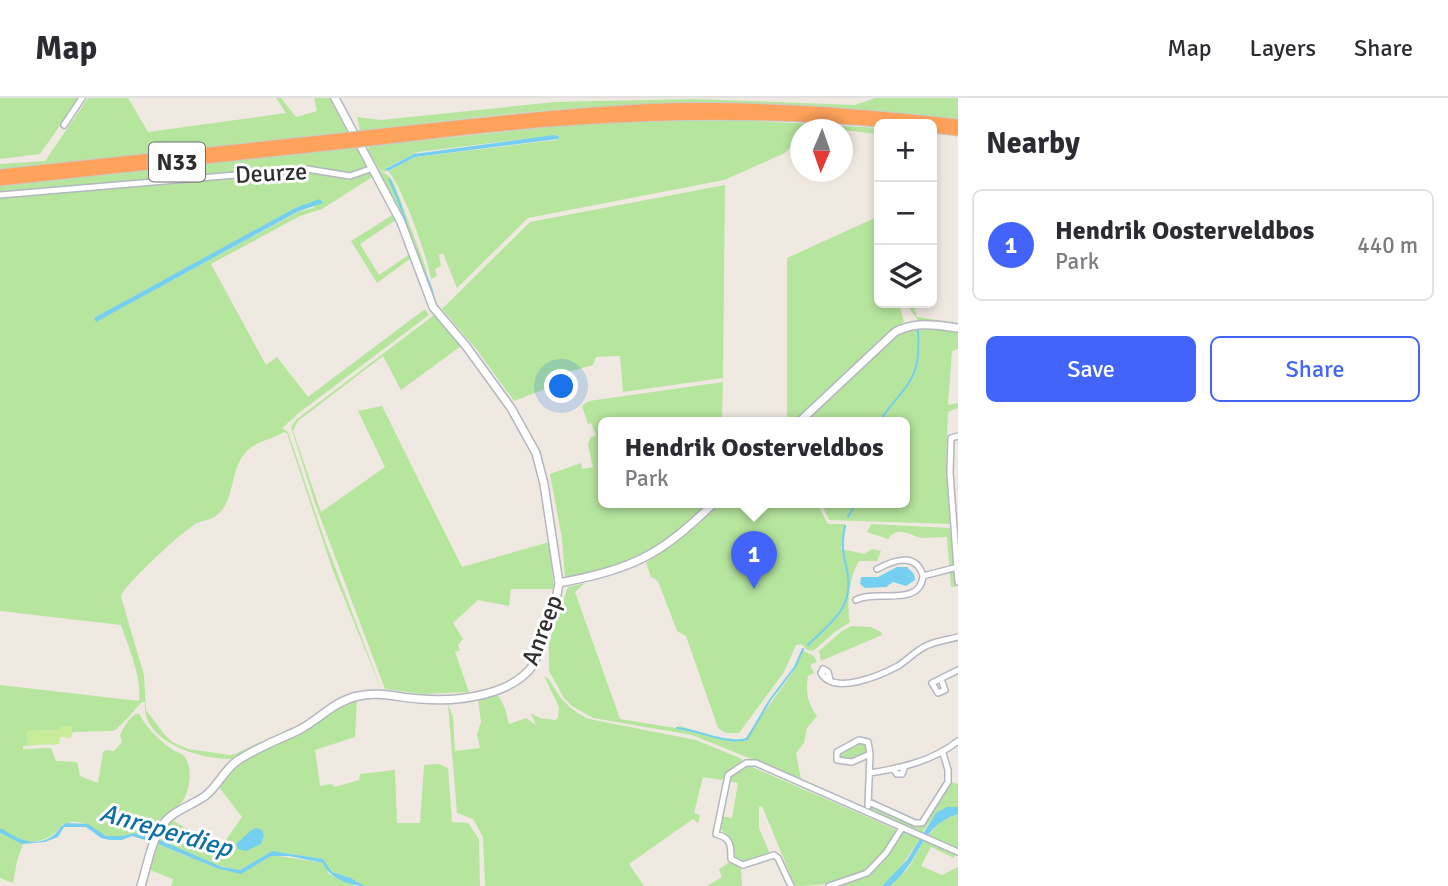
<!DOCTYPE html>
<meta charset="utf-8">
<style>
body{margin:0;font-family:Signika,sans-serif;background:#f2f2f3;color:#2b2b33}
.controls{position:absolute;right:21px;top:21px;display:grid;overflow:hidden;border-radius:10px;box-shadow:0 4px 10px #0003}
.controls button{width:63px;height:63px;display:grid;place-items:center;padding:0;border:0;border-bottom:2px solid #e1e1e2;background:#fff;color:#2b2b33;font:35px sans-serif}
.compass{position:absolute;left:790px;top:21px;width:63px;height:63px;border-radius:50%;background:#fff;box-shadow:0 4px 10px #0003;rotate:182deg}
.you{position:absolute;left:562px;top:289px;width:24px;height:24px;margin:-18px;border:5px solid #fff;border-radius:50%;background:#1a73e8;box-shadow:0 0 0 10px #1a73e833}
.badge{display:grid;place-items:center;width:46px;height:46px;border-radius:50%;background:#4264fb;color:#fff;font-size:23px;font-weight:700}
.pin{position:absolute;translate:-50% -58px;filter:drop-shadow(0 2px 4px #0008)}
.pin::after{content:'';position:absolute;top:37px;width:24px;height:21px;background:inherit;clip-path:polygon(0 0,100% 0,50% 100%)}
.popup{position:absolute;left:598px;top:319px;width:312px;height:91px;box-sizing:border-box;display:grid;place-content:center;border-radius:10px;background:#fff;filter:drop-shadow(0 2px 5px #0005);font-size:23px;white-space:nowrap;color:#7c7c81}
.popup b{font-size:26px;color:#2b2b33}
.popup::after{content:'';position:absolute;left:50%;top:100%;margin-left:-14px;border:14px solid transparent;border-top-color:#fff}
.list{margin:0;padding:0;list-style:none}
h2{display:flex;justify-content:space-between;align-items:center;height:91px;margin:0;padding:0 28px;font-size:30px}
h2 small{font-size:23px;font-weight:400;color:#7c7c81}
.list li{display:grid;grid-template-columns:46px 1fr auto;gap:21px;align-items:center;box-sizing:border-box;height:112px;margin:0 14px 14px;padding:0 14px;border:2px solid #e1e1e2;border-radius:10px}
.list b{display:block;font-size:26px;white-space:nowrap}
.list p{margin:0;font-size:23px;white-space:nowrap;color:#7c7c81}
.list em{font-size:23px;font-style:normal;color:#7c7c81}
.actions{display:flex;gap:14px;padding:21px 28px}
.actions a{flex:1;padding:16px 0;border:2px solid #4264fb;border-radius:10px;text-align:center;font-size:24px;color:#4264fb}
.actions .main{background:#4264fb;color:#fff}
.icon{flex:none;width:38px;height:38px;fill:none;stroke:currentColor;stroke-width:2;stroke-linecap:round;stroke-linejoin:round}
.map{position:relative;flex:none;width:958px;height:788px;overflow:hidden}
header{display:flex;align-items:center;gap:42px;box-sizing:border-box;height:98px;padding:0 35px;background:#fff;border-bottom:2px solid #e1e1e2}
header strong{font-size:33px}
nav{display:flex;gap:38px;margin-inline-start:auto;font-size:24px}
main{display:flex}
aside{flex:1;background:#fff}
.map>svg:first-child{display:block}
</style>
<header>
<strong>Map</strong>
<nav><a>Map</a><a>Layers</a><a>Share</a></nav>
</header>
<main>
<div class="map">
<svg width="958" height="788" viewBox="0 0 958 788">
<rect width="100%" height="100%" fill="#efe9e1"/>
<path fill="#b6e59e" fill-rule="evenodd" d="M0 0H79L40 56 0 61Z
M88 0H128L148 34 286 15 276 0H281L296 19 317 13 314 0H332L351 34 0 72V66L45 63Z
M875 0H958V22C854 11 750 5 645 7 550 9 455 22 360 33L357 19 381 22 555 4 597 3 694 1 855 7Z
M738 22 879 30V36L842 32H800V39L785 55 724 82 528 120 457 190 443 155 439 157 441 168 435 171 437 178 431 181C428 160 402 87 388 73L415 59 557 42 558 37 418 54 387 69 386 74 380 72 366 51 361 52 368 68 367 70 350 76 296 68 0 95V88L365 48 367 51 369 50 368 48 559 28 619 24Z
M375 69 389 78 394 85 425 168 428 182 425 185Z
M307 72 336 77 371 74 374 78 322 111 300 118 211 166 266 267 277 259 308 299 425 211 429 217 300 314 282 330 288 334 324 440 382 593 333 473 287 335 284 334C273 341 254 344 246 354 230 371 235 403 217 417 211 422 203 422 197 425 184 432 123 487 121 499L144 577 146 612 164 636 172 644 188 651 229 657 235 656 262 643 264 646C255 651 243 660 234 661 202 662 141 645 145 604H142C137 609 119 631 113 633L73 634 71 639 72 628 60 632 27 633 28 647 59 646 23 648V651L51 650 56 663 77 664 80 678 98 685 103 654 106 652 114 653 122 644 120 637C124 629 130 617 139 615 145 629 160 643 173 652 176 654 180 654 183 657 193 666 190 689 185 699 176 715 158 718 150 734L156 735 154 741C137 734 120 741 104 737 87 733 88 719 63 726 54 741 31 749 15 740 9 737 6 733 0 731V587L139 603C142 579 129 551 121 527L0 513V98ZM320 102 313 110 300 113 97 223 95 222V220L295 110Z
M725 87 723 280 623 294 620 258 596 259 593 267 568 274 569 278 545 287V291L514 303 477 252 442 211 530 124Z
M394 116 396 122 360 146 379 177 410 156 411 160 377 185 351 143Z
M879 118V205H899L904 224 880 241 793 325H787V160Z
M905 205H913L917 219 958 225V227L918 222Z
M434 217 461 248 401 292 383 258 298 323 293 333 321 414 385 369 358 313 382 308 462 469 549 444 554 491H511L509 508 478 502 453 525 463 541 458 547 460 552 455 554 469 594 423 596 385 591 316 408 291 329 297 321Z
M913 229H933L958 232V251L952 253 948 307 958 305V310L948 314 946 369 950 426 829 422 821 405H904V325H802C829 299 880 240 913 229Z
M723 284 722 325H604V405H710C696 417 683 432 669 442 637 463 602 472 565 480L562 440 550 376 581 365 582 371 593 369 588 347 590 340 596 337 591 325 588 326 582 308 589 303Z
M718 405H817L828 426H845L841 451 864 456 872 451 881 453 877 463H860C850 471 846 512 850 524L836 533 813 553 807 552 802 546 796 547 784 574 739 635H726L718 630 686 538 677 533 658 483 651 479 646 465 679 441Z
M871 426 951 430 956 489H951L947 439C939 439 931 440 924 440 910 439 900 426 888 441L867 434Z
M585 485 575 494 620 621 675 630 680 628 714 639 744 642 793 574 802 552 814 558 817 564 810 567 814 575 808 578C805 594 808 605 817 618L807 630 804 645 796 655 801 681 692 637 593 620 572 608 564 600 549 573V544L568 489Z
M852 528 871 529 881 534 882 537 821 563 819 553 842 533Z
M544 578C552 582 553 589 558 596 565 606 577 616 589 621L696 642 742 661V663L721 682 703 679 694 715 700 717 698 725 693 721 629 766 644 788H485L483 739 473 721 457 715 448 606 453 619 455 653 480 650 477 636 481 624 478 601 498 597 505 610 509 626 526 620 536 627 531 616H532L540 620 555 622 558 620 559 609Z
M357 601 355 639 315 652 320 688 331 686 335 689 359 682 360 676 395 672 397 725H420L424 667 438 666 448 670 452 724 468 725 479 741 480 788H364L351 780 332 774 323 761 279 754 267 756 240 772C212 769 186 753 160 742L164 732 172 722 220 750 242 719 218 688 240 663 334 609Z
M860 644 866 646 868 655 866 657 841 662 838 656Z
M746 668 752 669 897 732C889 746 880 763 866 773 849 785 816 788 795 788L762 708 759 709V730L770 756 744 765 731 759 732 746 719 728 721 718 732 720 738 685 728 683 730 678Z
M950 684 958 686V709C941 710 930 722 922 736L871 713 870 708 917 727 948 691Z
M958 716V752L927 739 941 723Z
M902 733 920 741 898 773 882 788H833L869 777 888 756Z
M0 735 23 746 17 763 13 785 0 780Z
M924 743 956 756 954 760 931 749 921 768 942 777 958 769V788H890L907 772Z
M158 746 216 770 241 775 273 757 323 765 329 776 353 786V788H171L173 781 150 772Z
M731 763 741 769 742 788H707L722 779 719 771Z"/>
<path fill="#c9ec9a" d="M60 628H72L71 640 60 639 59 646 28 647 27 633 60 632Z"/>
<path fill="#75cff0" d="M554 37 559 38 558 41 415 59 388 73 385 71 414 56Z
M390 80C400 100 407 124 413 145 419 165 436 188 436 210 420 167 407 122 388 81Z
M320 101 323 105 299 113 96 224 94 220 295 110Z
M897 469H907L914 476 915 482 906 488 893 484 886 489 865 490 860 486 861 479H878Z
M947 709H958V716C919 728 921 764 890 788H882L907 762 936 715Z
M66 725 88 726 106 738H123L134 735 160 742 222 769 240 772 272 753 323 761 332 774 351 780 364 788C350 788 328 779 323 765L289 758H271L241 776 216 770 158 746 132 738 122 742H110L101 740 86 729H64L58 739 45 744 22 746 0 735V731H3C17 742 37 750 54 737 59 733 60 728 66 725Z
M257 730 262 732 264 737 261 746 246 753 238 751 236 746 238 744 253 731Z"/>
<g fill="none" stroke-linecap="round" stroke-linejoin="round">
<path stroke="#75cff0" stroke-width="2" d="M879 325C886 311 897 302 906 289 920 271 919 251 918 230
M848 419 856 405
M808 547C831 524 855 510 847 472 843 456 841 445 845 428
M677 630C700 632 725 647 747 641L770 602 795 569 803 551"/>
<g stroke="#b4b7c1" stroke-width="8">
<path id="street" d="M64 27 82 0
M0 97 307 71 350 78 373 70
M958 338 951 340 950 375 958 484
M877 471C894 462 916 454 923 478L958 469
M856 502C875 491 920 510 923 478
M941 581 945 592 938 595 932 585 958 572
M830 582 828 574 823 571 821 575C834 598 881 577 898 568 908 562 915 553 926 548 936 543 947 542 958 539
M859 642 868 644 870 656 852 664 837 662V654Z
M893 671 897 676H902L905 668
M870 675C901 670 933 663 958 643
M869 704 915 725H922L948 684V672L943 655
M868 708 870 656
M791 788 778 760 774 757 743 767 731 761C731 747 731 740 716 736L728 677 746 665H756L958 754
M829 788 867 775 886 755 902 730"/>
</g>
<g stroke="#b4b7c1" stroke-width="10">
<path id="secondary" d="M798 325 895 234C916 223 935 227 958 230
M559 485C634 470 658 459 714 405
M141 788C147 769 151 744 162 728 171 713 191 708 205 698 218 688 224 672 237 663 256 650 278 642 299 632 320 621 334 603 358 598 380 593 400 600 421 601 457 604 512 598 534 566L556 502 559 485 544 386 536 355 511 310 466 248 433 209 401 124 335 0"/>
</g>
<g stroke="#c9c9c9" stroke-width="11">
<path id="highway" d="M932 30 958 33
M367 37C458 27 549 16 641 11 746 6 853 14 958 26
M369 43C434 36 499 27 564 23 676 15 788 15 899 26
M0 76 350 39
M0 83 354 45"/>
</g>
<use href="#street" stroke="#fff" stroke-width="5"/>
<use href="#secondary" stroke="#fff" stroke-width="7"/>
<use href="#highway" stroke="#ffa35c" stroke-width="9"/>
<g stroke="#c9c9c9" stroke-width="11" stroke-linecap="butt">
<path id="highway-bridge" d="M350 39 367 37
M354 45 369 43"/>
</g>
<use href="#highway-bridge" stroke="#ffa35c" stroke-width="9"/>
</g>
<g text-anchor="middle" dominant-baseline="central" stroke-width="6" stroke-linejoin="round" paint-order="stroke">
<rect fill="#fff" stroke="#6d6d6d" stroke-width="2" x="149" y="44.5" width="56" height="39" rx="5"/>
<g font-size="23" font-weight="bold" fill="#2e2e2e">
<text x="177" y="64">N33</text>
</g>
<g font-size="24" fill="#2e2e2e" stroke="#fff">
<text transform="translate(271 75) rotate(-3)">Deurze</text>
<text transform="translate(542 532) rotate(-69)">Anreep</text>
</g>
<g font-size="26" font-style="italic" fill="#0d6fa3" stroke="#fff">
<text transform="translate(166 733) rotate(16)">Anreperdiep</text>
</g>
</g>
</svg>
<div class="controls">
<button>+</button>
<button>−</button>
<button><svg class="icon" aria-label="layers" viewBox="0 0 24 24"><path d="M12 4l9 5-9 5-9-5zM3 14l9 5 9-5"/></svg></button>
</div>
<svg class="compass" viewBox="-18 -18 36 36"><path d="M0-13l5 13h-10z" fill="#e53935"/><path d="M0 13l5-13h-10z" fill="#7c7c81"/></svg>
<div class="you"></div>
<div class="pin badge" style="left:754px;top:491px">1</div>
<div class="popup"><b>Hendrik Oosterveldbos</b>Park</div>
</div>
<aside>
<h2>Nearby<small></small></h2>
<ul class="list">
<li><span class="badge">1</span><div><b>Hendrik Oosterveldbos</b><p>Park</p></div><em>440 m</em></li>
</ul>
<div class="actions"><a class="main">Save</a><a>Share</a></div>
</aside>
</main>
